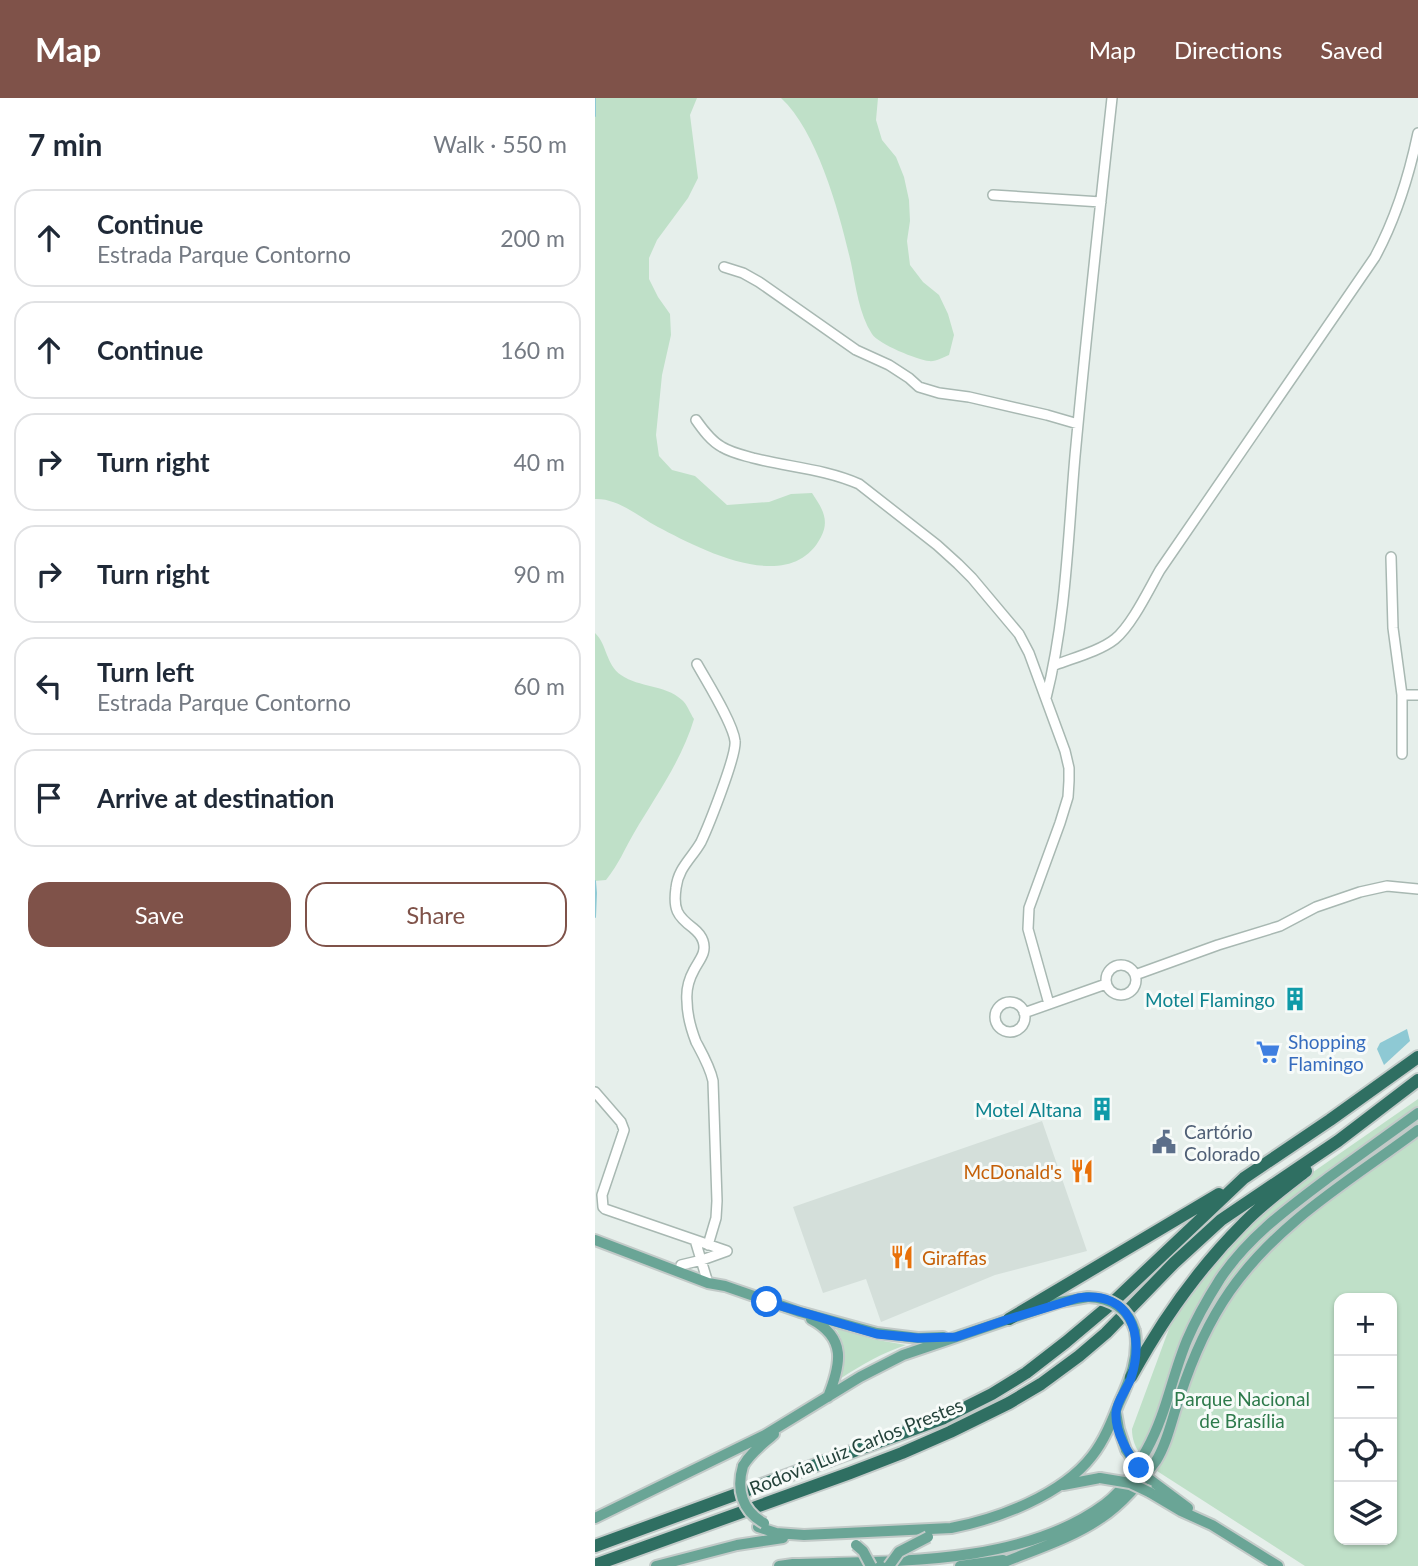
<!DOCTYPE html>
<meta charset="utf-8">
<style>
body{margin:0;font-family:Lato,sans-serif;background:#f6f6f7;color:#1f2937}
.controls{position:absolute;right:21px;bottom:21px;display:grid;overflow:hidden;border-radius:14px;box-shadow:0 2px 5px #0004}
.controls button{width:63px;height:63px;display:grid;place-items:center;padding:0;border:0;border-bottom:2px solid #e0e1e3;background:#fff;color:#1f2937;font:35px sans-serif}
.stop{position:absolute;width:21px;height:21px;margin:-16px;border:5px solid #1a73e8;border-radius:50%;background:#fff}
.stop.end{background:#1a73e8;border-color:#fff;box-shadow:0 2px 7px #0008}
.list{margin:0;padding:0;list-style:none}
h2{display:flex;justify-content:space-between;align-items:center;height:91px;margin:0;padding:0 28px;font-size:30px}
h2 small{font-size:23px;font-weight:400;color:#747a83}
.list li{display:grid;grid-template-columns:46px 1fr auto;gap:21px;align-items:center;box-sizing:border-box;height:98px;margin:0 14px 14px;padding:0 14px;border:2px solid #e0e1e3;border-radius:21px}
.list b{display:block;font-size:26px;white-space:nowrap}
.list p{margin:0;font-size:23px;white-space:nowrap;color:#747a83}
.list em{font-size:23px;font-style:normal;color:#747a83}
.actions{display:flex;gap:14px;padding:21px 28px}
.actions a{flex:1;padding:16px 0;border:2px solid #7f5249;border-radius:21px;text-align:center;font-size:24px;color:#7f5249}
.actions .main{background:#7f5249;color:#fff}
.icon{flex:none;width:38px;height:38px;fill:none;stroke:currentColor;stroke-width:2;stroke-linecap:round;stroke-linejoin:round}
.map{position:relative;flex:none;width:823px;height:1468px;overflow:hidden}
header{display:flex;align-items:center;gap:42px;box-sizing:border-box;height:98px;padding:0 35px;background:#7f5249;color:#fff}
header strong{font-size:33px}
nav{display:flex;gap:38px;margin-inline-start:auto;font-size:24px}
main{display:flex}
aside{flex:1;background:#fff}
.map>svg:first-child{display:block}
</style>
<header>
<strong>Map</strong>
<nav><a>Map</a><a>Directions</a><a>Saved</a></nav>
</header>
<main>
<aside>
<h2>7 min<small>Walk · 550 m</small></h2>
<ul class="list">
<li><svg class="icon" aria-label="ahead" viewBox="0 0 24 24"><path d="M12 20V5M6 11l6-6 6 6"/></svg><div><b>Continue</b><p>Estrada Parque Contorno</p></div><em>200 m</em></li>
<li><svg class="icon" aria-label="ahead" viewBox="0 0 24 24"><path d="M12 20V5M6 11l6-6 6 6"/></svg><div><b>Continue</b></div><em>160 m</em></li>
<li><svg class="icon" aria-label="right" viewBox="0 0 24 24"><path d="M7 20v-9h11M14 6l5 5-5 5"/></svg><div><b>Turn right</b></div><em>40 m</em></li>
<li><svg class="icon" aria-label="right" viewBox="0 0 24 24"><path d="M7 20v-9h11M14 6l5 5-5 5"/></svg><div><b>Turn right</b></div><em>90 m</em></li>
<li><svg class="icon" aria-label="left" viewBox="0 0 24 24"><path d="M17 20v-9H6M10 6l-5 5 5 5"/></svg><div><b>Turn left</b><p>Estrada Parque Contorno</p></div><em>60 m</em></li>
<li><svg class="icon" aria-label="arrive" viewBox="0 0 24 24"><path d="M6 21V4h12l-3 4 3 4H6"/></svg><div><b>Arrive at destination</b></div></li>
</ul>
<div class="actions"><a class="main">Save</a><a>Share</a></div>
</aside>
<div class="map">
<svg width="823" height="1468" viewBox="0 0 823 1468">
<rect width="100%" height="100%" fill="#e6efeb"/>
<path fill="#d4dfda" d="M447 1023 492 1153 400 1177 286 1224 271 1181 228 1195 198 1109Z"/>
<path fill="#bfe0c8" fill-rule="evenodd" d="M0 0H102L95 17 103 80 93 100 62 142 54 160V181L63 199 75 216 76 237 67 277 61 337 64 358 77 372 100 378 132 407 174 404 196 396 217 395C227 410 235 422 226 439 195 499 105 451 63 429 44 419 23 400 0 401Z
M186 0H283L281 22 287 42 301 59 309 79 314 102 315 123 312 143 315 167 328 184 344 197 353 216 359 237 354 257C349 259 340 264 334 263 323 262 283 246 277 236 264 216 261 189 256 165 245 117 223 34 186 0Z
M0 535C12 546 11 567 26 577 45 590 69 586 87 602 92 606 95 615 99 621 87 662 60 699 39 735 29 752 24 766 11 782L0 783Z
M823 1001V1468H710L562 1373C549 1361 537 1351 537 1331L585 1201 665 1111ZM744 1200H797V1442H744Z
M237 1227 277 1241 311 1247C287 1255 266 1267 245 1281 250 1264 251 1239 237 1227Z"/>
<path fill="#8ec9d4" d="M812 931 815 943 789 967 782 951 785 945Z"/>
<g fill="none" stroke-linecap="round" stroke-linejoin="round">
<path stroke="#8ec9d4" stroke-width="2" d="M0 18V0
M0 783 1 795 0 819"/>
<g stroke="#a8b8b2" stroke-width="12">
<path id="minor" d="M398 97 506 104
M129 169 148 175 164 184 261 252 294 267 314 280 324 289 344 295 374 299 452 317 483 326
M101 322C108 332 116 343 127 349 137 355 148 357 158 360 193 369 230 371 264 386L342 447 363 466 377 480 424 536 434 555 470 653 474 670V683L473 699 465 725 434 810 433 831 454 906
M796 459 798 530 807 597V656
M102 566C112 584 138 625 140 643 142 657 113 729 106 744 97 760 83 770 81 790 78 811 82 818 98 830 103 834 106 837 108 843 112 855 104 862 99 872 94 881 91 892 92 903 92 917 96 931 101 944 108 957 115 969 118 983L122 1103 121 1120 113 1147
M460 567C478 560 505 553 520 541 537 527 554 491 565 472L780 159C801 120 814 78 823 35
M807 597H823
M451 600C471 521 473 439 480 358 491 239 504 119 517 0
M511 882a15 15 0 1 1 30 0a15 15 0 1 1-30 0Z
M540 877 623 847 685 828 721 809 765 794 792 788 823 791
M400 919a15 15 0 1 1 30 0a15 15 0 1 1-30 0Z
M429 915 511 886
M0 994 26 1024 29 1032 7 1097 8 1109 10 1111 132 1153
M100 1142 113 1185
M86 1167 107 1162 132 1153"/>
</g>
<g stroke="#c2cac8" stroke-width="14">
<path id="major" d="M0 1142 113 1185 130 1188 205 1214 282 1235 323 1240 348 1239
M216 1221C252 1240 246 1266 233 1299
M521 1314 524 1331 531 1352
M148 1368C155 1355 168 1346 179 1336
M554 1381 593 1410
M468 1387 505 1380
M554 1394 586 1413 617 1427 683 1468
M0 1420 170 1337 265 1279 308 1257 465 1204 493 1199
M163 1429 181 1435 209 1437 356 1430C403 1421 467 1397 497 1358 509 1343 517 1323 524 1305 535 1282 544 1259 540 1233
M61 1468 142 1447 188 1440
M184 1468 198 1466C297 1463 427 1468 510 1406 529 1392 541 1371 552 1351 571 1317 577 1278 592 1242 601 1221 613 1200 625 1181 653 1139 693 1110 733 1080 763 1058 793 1037 823 1015
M365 1468 408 1462
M400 1468C435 1453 474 1442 506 1420 526 1407 547 1383 561 1363 573 1344 577 1319 585 1298 597 1261 612 1226 635 1193 684 1123 756 1082 823 1032"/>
</g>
<g stroke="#c2cac8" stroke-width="16">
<path id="highway" d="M414 1221 624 1096
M536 1279C566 1224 604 1170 648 1126 667 1106 689 1090 711 1073
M0 1448 349 1320 397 1296 431 1275 471 1244 515 1207 649 1080 735 1022 823 959
M0 1467 255 1375 307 1355 355 1334 414 1305 446 1286 484 1258 511 1235 579 1165 626 1122 743 1043 823 982"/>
</g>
<use href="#minor" stroke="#fff" stroke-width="9"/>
<use href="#major" stroke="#6aa596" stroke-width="10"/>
<use href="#highway" stroke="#2f6f62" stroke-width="12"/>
<g stroke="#c2cac8" stroke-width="14" stroke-linecap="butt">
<path id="major-bridge" d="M493 1199C516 1200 533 1210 540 1233
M531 1352 544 1370 554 1381
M148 1368C141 1391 147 1413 169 1425
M505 1380 535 1385 554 1394
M261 1447 268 1453 276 1468
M294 1468 304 1454 333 1439"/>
</g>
<use href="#major-bridge" stroke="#6aa596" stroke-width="10"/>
</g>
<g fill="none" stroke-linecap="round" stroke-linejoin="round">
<path stroke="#1a73e8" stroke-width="9" d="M172 1204 282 1236 323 1240 361 1239 414 1221 483 1200C536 1192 550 1237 536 1280 532 1291 521 1304 521 1315 520 1334 533 1356 544 1370"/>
</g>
<defs>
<g id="building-bare" transform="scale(1.89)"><path d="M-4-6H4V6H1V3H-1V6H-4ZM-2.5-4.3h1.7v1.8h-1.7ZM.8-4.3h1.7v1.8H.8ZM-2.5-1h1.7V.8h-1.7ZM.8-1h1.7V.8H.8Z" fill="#0f9aa8" stroke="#f7fbf9" stroke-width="2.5" paint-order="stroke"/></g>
<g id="supermarket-bare" transform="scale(1.89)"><path d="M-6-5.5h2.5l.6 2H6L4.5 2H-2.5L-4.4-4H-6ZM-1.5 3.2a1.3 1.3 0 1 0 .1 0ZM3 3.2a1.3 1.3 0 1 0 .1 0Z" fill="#3f7fe0" stroke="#f7fbf9" stroke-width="2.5" paint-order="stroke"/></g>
<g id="civic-bare" transform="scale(1.89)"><path d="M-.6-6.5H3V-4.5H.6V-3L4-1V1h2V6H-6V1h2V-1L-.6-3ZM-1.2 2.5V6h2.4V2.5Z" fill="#5c6f8a" stroke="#f7fbf9" stroke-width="2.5" paint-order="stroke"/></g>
<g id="restaurant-bare" transform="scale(1.89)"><path d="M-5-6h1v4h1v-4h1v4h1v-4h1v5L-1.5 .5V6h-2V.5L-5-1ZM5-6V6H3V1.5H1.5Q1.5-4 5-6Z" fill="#e8710a" stroke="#f7fbf9" stroke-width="2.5" paint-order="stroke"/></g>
</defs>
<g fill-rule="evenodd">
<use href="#building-bare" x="700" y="901"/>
<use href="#supermarket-bare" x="673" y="954"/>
<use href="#building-bare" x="507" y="1011"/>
<use href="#civic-bare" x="569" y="1044"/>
<use href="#restaurant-bare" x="487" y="1073"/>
<use href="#restaurant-bare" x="307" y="1159"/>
</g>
<g text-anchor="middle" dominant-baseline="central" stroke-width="6" stroke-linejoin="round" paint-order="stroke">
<g font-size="19" fill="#0d838f" stroke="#f7fbf9" text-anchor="end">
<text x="680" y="901">Motel Flamingo</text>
<text x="487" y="1011">Motel Altana</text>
</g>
<g font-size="19" fill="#366cbe" stroke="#f7fbf9" text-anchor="start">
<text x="693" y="943">Shopping<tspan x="693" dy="22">Flamingo</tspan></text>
</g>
<g font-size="19" fill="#4e5e75" stroke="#f7fbf9" text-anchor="start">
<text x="589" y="1033">Cartório<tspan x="589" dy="22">Colorado</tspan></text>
</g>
<g font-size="19" fill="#c56008" stroke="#f7fbf9" text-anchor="end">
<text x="467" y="1073">McDonald's</text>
<text x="327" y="1159" text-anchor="start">Giraffas</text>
</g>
<g font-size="19" fill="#2d7a4b" stroke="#f7fbf9">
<text x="647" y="1300">Parque Nacional<tspan x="647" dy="22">de Brasília</tspan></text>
</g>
<g font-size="19" fill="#24423a" stroke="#f7fbf9">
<text transform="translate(261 1348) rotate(-22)">Rodovia Luiz Carlos Prestes</text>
</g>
</g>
</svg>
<div class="controls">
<button>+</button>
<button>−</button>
<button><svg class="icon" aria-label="locate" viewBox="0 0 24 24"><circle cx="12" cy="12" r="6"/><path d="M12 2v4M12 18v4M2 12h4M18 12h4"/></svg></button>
<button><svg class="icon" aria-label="layers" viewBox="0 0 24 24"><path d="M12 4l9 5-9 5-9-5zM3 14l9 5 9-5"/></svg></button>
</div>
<div class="stop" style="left:172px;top:1204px"></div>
<div class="stop end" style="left:544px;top:1370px"></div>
</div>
</main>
